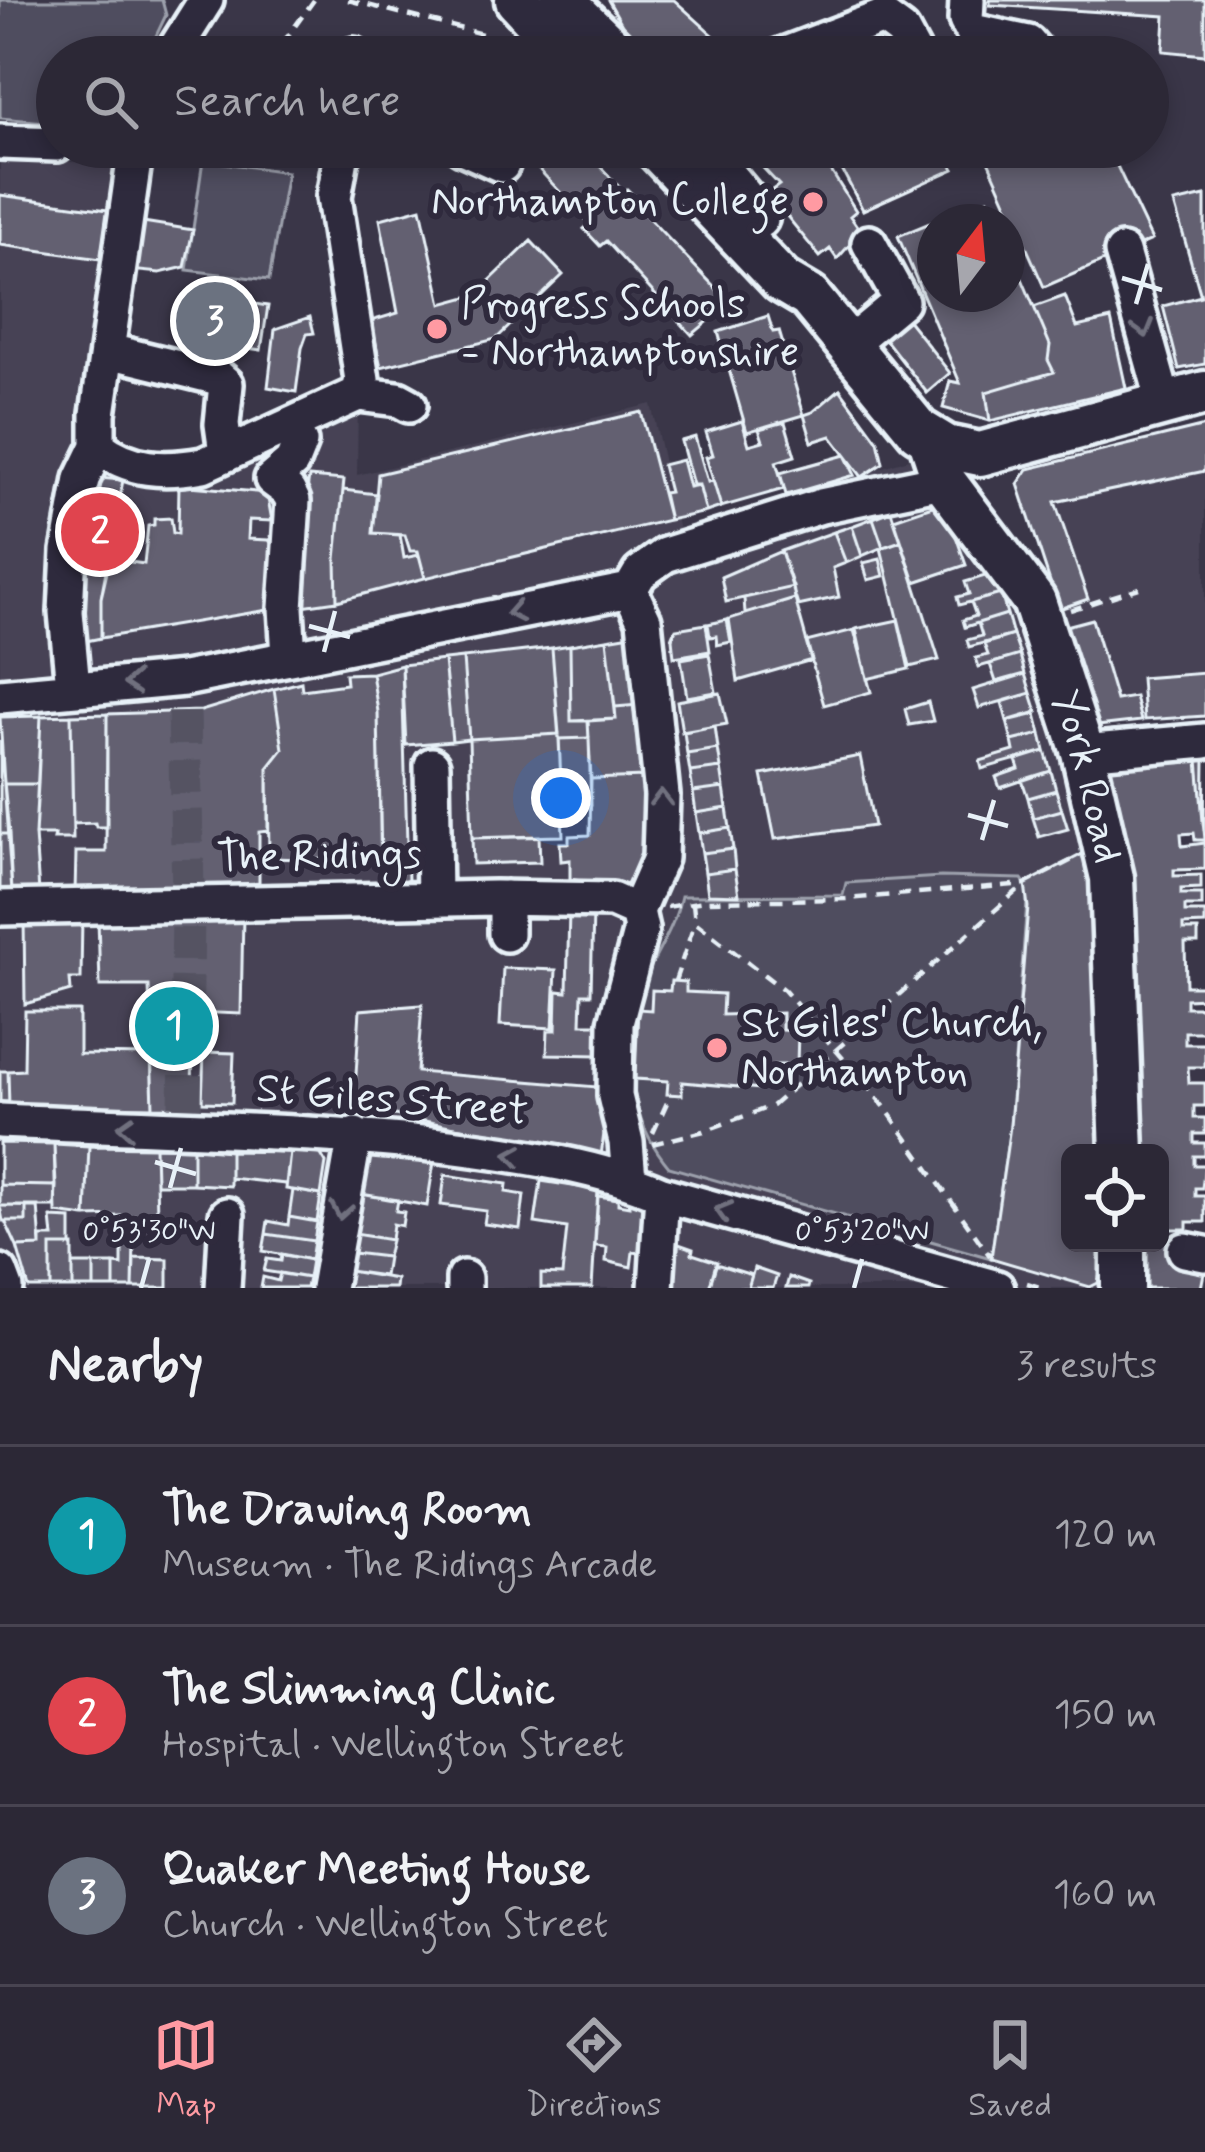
<!DOCTYPE html>
<meta charset="utf-8">
<style>
body{margin:0;font-family:Mynerve,sans-serif;background:#383442;color:#f1f3f6}
.controls{position:absolute;right:36px;bottom:36px;display:grid;overflow:hidden;border-radius:18px;box-shadow:0 6px 18px #0003}
.controls button{width:108px;height:108px;display:grid;place-items:center;padding:0;border:0;border-bottom:3px solid #484451;background:#2c2836;color:#f1f3f6;font:60px sans-serif}
.compass{position:absolute;left:917px;top:204px;width:108px;height:108px;border-radius:50%;background:#2c2836;box-shadow:0 6px 18px #0003;rotate:16deg}
.you{position:absolute;left:561px;top:798px;width:42px;height:42px;margin:-30px;border:9px solid #fff;border-radius:50%;background:#1a73e8;box-shadow:0 0 0 18px #1a73e833}
.badge{display:grid;place-items:center;width:78px;height:78px;border-radius:50%;background:#ff9aa2;color:#fff;font-size:39px;font-weight:700}
.pin{position:absolute;translate:-50% -50%;border:6px solid #fff;box-shadow:0 3px 12px #0006}
.list{margin:0;padding:0;list-style:none}
h2{display:flex;justify-content:space-between;align-items:center;height:156px;margin:0;padding:0 48px;font-size:51px}
h2 small{font-size:39px;font-weight:400;color:#a6a6ad}
.list li{display:grid;grid-template-columns:78px 1fr auto;gap:36px;align-items:center;box-sizing:border-box;height:180px;padding:0 48px;border-top:3px solid #484451}
.list b{display:block;font-size:45px;white-space:nowrap}
.list p{margin:0;font-size:39px;white-space:nowrap;color:#a6a6ad}
.list em{font-size:39px;font-style:normal;color:#a6a6ad}
.icon{flex:none;width:66px;height:66px;fill:none;stroke:currentColor;stroke-width:2;stroke-linecap:round;stroke-linejoin:round}
.map{position:relative;flex:none;width:1205px;height:1288px;overflow:hidden}
.search{position:absolute;background:#2c2836;box-shadow:0 6px 18px #0003;left:36px;right:36px;top:36px;height:132px;display:flex;align-items:center;gap:30px;box-sizing:border-box;padding:0 42px;border-radius:66px;color:#a6a6ad;font-size:45px}
.sheet{height:696px;background:#2c2836}
nav{display:flex;justify-content:space-around;align-items:center;box-sizing:border-box;height:168px;border-top:3px solid #484451;background:#2c2836;font-size:33px;color:#a6a6ad}
nav a{display:grid;justify-items:center;gap:6px}
nav .on{color:#ff9aa2}
.map>svg:first-child{display:block}
</style>
<div class="map">
<svg width="1205" height="1288" viewBox="0 0 1205 1288">
<rect width="100%" height="100%" fill="#3a3648"/>
<filter id="ink" filterUnits="userSpaceOnUse"><feTurbulence type="fractalNoise" baseFrequency=".00833" numOctaves="2"/><feDisplacementMap in="SourceGraphic" scale="24" xChannelSelector="R" yChannelSelector="G"/><feConvolveMatrix kernelMatrix="1 2 1 2 8 2 1 2 1" color-interpolation-filters="sRGB"/></filter>
<g filter="url(#ink)">
<path fill="#464354" d="M0 155 115 166V314L98 445 203 465 358 394 357 475 651 404 679 531 912 458 1016 592 1074 724 1121 1153H1070V1243H1122L1120 1288H0Z
M1205 426V715L1097 726 1018 484 1028 469Z"/>
<path fill="#504e5f" stroke="#9ca0ac" stroke-width="3" d="M0 0H162L166 15 146 57H57V123L0 118Z
M203 160 287 172 269 280 187 270Z
M941 877 1022 879 1028 888 1010 1126 991 1258 669 1167C635 1126 630 1088 633 1036 634 1017 636 999 644 981 657 951 674 929 681 896L843 895 846 883Z"/>
<path fill="#636171" stroke="#e8f1f8" stroke-width="3" d="M608 0H674L713 35 695 57H656L624 28Z
M990 0H1205V55L1163 51 1165 16 990 5Z
M872 30 888 57H807Z
M390 43 478 57H387Z
M518 147H582L624 192 627 189 644 206 640 209 730 303 692 335 606 241 600 246 584 229 590 224Z
M739 147H816L856 211 850 216 861 232 837 259 830 249 820 257 768 193 779 185 750 154H744Z
M830 147H941L954 169 863 210Z
M982 147H1108L1152 240 1044 287Z
M0 195 108 210 101 259 0 245Z
M1205 196V364L1179 369 1163 306 1201 296 1174 203Z
M988 199 998 222H935V294H1007V243L1050 345 1048 360 1054 372 986 392 990 421 943 408 950 381 960 383 898 236Z
M421 208 442 304 475 295 531 241 563 275 496 339 381 367 371 321 398 313 380 219Z
M137 221 193 230 185 267 160 273 129 270Z
M192 295 268 306 261 350 186 339Z
M1065 296 1077 327 1111 319 1126 388 990 421 986 392 1054 372 1048 360 1050 345 1034 307Z
M768 316 773 332 779 331 804 415 747 432 718 332Z
M310 317 314 333 307 334 302 348 296 392 268 387 275 329Z
M907 319 950 373 927 393 885 339Z
M840 389 878 441 883 463 862 477 831 436 812 442 804 415 813 412Z
M641 412 669 520 425 578 418 551H410L405 535 373 533 378 474Z
M742 421 749 445 763 441 759 429 785 422 795 456 776 462 784 489 721 507 706 457 713 455 706 432Z
M1205 426V471L1055 502 1088 599 1059 609 1018 484 1028 469Z
M695 437 708 482 713 480 721 507 706 512 699 485H693L681 441Z
M845 455 855 475 786 495 780 473Z
M682 460 689 487 699 485 706 512 669 520 663 493 669 492 662 465Z
M309 477 344 480 336 559 337 601 295 607 297 557Z
M98 478 123 480 101 598V638L86 641 79 634 84 560Z
M179 485 267 493 272 521 249 520 248 539 269 540 275 549 280 608 101 638V598L110 559 144 564 148 526 154 525V519L171 518 173 533 178 534Z
M343 490 377 494 373 533 400 535 404 558 419 555 425 578 337 601 336 559Z
M944 502 966 565 915 582 894 519Z
M891 511 901 541 883 547 873 518Z
M873 518 883 547 862 556 852 526Z
M852 526 862 556 846 563 834 532Z
M834 532 846 563 833 568 839 597 798 606 781 551Z
M901 541 939 660 910 667 881 548Z
M781 551 793 587 726 602 721 577Z
M880 559 884 576 868 580 863 563Z
M995 573 1001 594 959 605 957 597 969 594 965 582Z
M793 587 795 599 745 614 744 598Z
M1001 594 1007 614 965 627 963 620 976 616 971 602Z
M795 599 812 660 738 681 729 619Z
M1007 614 1013 635 969 647 967 640 982 636 978 623Z
M1092 619 1116 700 1135 697 1141 721 1097 726 1062 627Z
M727 620 731 642 717 645 716 636 710 637 708 624Z
M898 620 909 669 867 679 856 629Z
M706 624 710 651 674 657 672 639 676 629Z
M854 630 871 692 824 705 806 642Z
M631 635 639 705 615 707 607 639Z
M1013 635 1020 655 979 667 976 658 988 655 984 644Z
M607 639 616 719 571 721 570 645Z
M570 645 571 721H588L589 738 559 739 552 648Z
M552 648 559 734 469 739 463 658Z
M709 654 716 692 687 697 681 659Z
M1020 655 1025 674 996 682 990 664Z
M463 658 469 739 452 741 444 660Z
M444 660 452 741 406 745 402 665Z
M402 665 408 880 381 881 378 712 372 673Z
M372 673 378 712 381 861 269 858 268 768 283 749 274 689 301 682 302 690 346 684 345 674Z
M1205 673V716L1144 720 1141 678Z
M1025 674 1031 693 979 708 973 690Z
M274 689 283 749 268 768V831L259 832V884H238L234 889 75 893 76 852H106L107 714 201 711Z
M720 693 727 724 682 732 677 701Z
M1031 693 1037 712 1007 721 1002 702Z
M928 702 933 721 909 725 905 709Z
M639 705 644 777 591 779 588 721 616 719 615 707Z
M107 714V827H96L95 823 73 824 71 715Z
M1036 714 1041 734 1012 741 1007 721Z
M71 715 73 839H54L55 835H35L41 716Z
M41 716 38 784H4L0 717Z
M715 726 718 749 687 754 684 732Z
M559 734 563 836 472 838 469 739Z
M1041 734 1045 751 982 769 980 761 1014 751 1012 741Z
M589 738 591 804H562L559 739Z
M0 740 9 834H0Z
M718 749 721 768 690 772 687 754Z
M1045 751 1051 771 1000 788 996 777 1019 769 1016 760Z
M860 756 874 826 775 839 762 775Z
M1198 760 1205 840H1195L1194 833 1181 834 1182 846 1205 843V869L1174 870V876L1201 875V888L1181 889V894H1202V906H1185V912H1205V924L1183 925V930H1198V943H1185L1186 986H1205V998L1186 999V1007H1205V1032H1185V1044H1205V1067H1188L1189 1083H1205V1106H1194V1118H1205V1134H1194V1143H1205V1156H1194V1165H1205L1202 1188H1195V1196H1205V1222H1187V1229H1160V1153H1141L1107 766Z
M1198 760H1205L1204 831 1203 822Z
M721 768 724 788 693 792 690 772Z
M1051 771 1056 790 1028 798 1022 780Z
M644 777 645 818 640 866 634 879 626 885 607 886 570 879V860L561 861 560 843H569V836L590 835 591 779Z
M4 784H38L35 835 39 892H12Z
M724 788 727 808 696 813 693 792Z
M1056 790 1062 810 1033 818 1028 798Z
M727 808 730 828 699 833 696 813Z
M1062 810 1068 829 1039 837 1033 818Z
M730 828 733 849 702 853 699 833Z
M0 834H9L12 892 0 893Z
M539 836 540 862 473 864 472 838Z
M1096 847 1104 1153H1070V1243H1106L1098 1283 1090 1287 991 1258 1010 1126 1028 907 1025 884Z
M733 849 735 869 705 873 702 853Z
M735 869 739 895 708 894 705 873Z
M569 910 593 911 591 994H582L581 1024H599V1055L547 1054 548 1030H556L557 991 567 992Z
M243 915 241 1014 193 1012 192 1108 153 1107 149 986H100L98 918Z
M24 917H82L81 979H70L71 991 25 1004Z
M503 968 556 970 553 1028 500 1025Z
M671 981 686 982V992L723 994 722 1015 782 1013V1030L798 1031 797 1065H774L773 1090 682 1082V1095L667 1094 668 1081 635 1079 638 1009 651 1010 652 990 670 991Z
M422 1005 417 1072 610 1088 601 1156 354 1107 360 1010Z
M25 1011H79V1054L151 1055 153 1107H9L8 1071 24 1070Z
M204 1052 234 1053 232 1103 202 1102Z
M0 1071H8L9 1107 0 1106Z
M0 1143 54 1144 56 1186 0 1185Z
M54 1144 89 1146 86 1217 56 1213Z
M89 1146 155 1147 157 1215 86 1217Z
M155 1147 193 1148V1184H156Z
M193 1148 230 1151V1186L193 1184Z
M230 1151 290 1152 286 1184 230 1178Z
M290 1152 320 1153 326 1163 321 1195 286 1189Z
M369 1152 434 1162 427 1206 361 1194Z
M445 1175 507 1184 506 1192 524 1195 520 1229 484 1224 486 1211 441 1205Z
M541 1181 598 1190 592 1288H541V1274L562 1275 567 1228 535 1223Z
M0 1185 56 1186 55 1207 0 1206Z
M293 1190 321 1195 317 1222 289 1217Z
M361 1194 398 1200 396 1211 404 1212 402 1226 393 1224 391 1240 355 1234Z
M598 1196 618 1199V1204L629 1206V1202L649 1205 647 1254 633 1252 631 1267 606 1261 607 1247 595 1246Z
M0 1206H26V1221H3Z
M26 1206H38L41 1246 17 1247 5 1221H26Z
M289 1217 317 1222 314 1241 266 1234 268 1221 288 1225Z
M51 1218 71 1219V1246H51V1288H29L17 1247 41 1246V1237H53Z
M1160 1229H1166L1168 1256 1186 1261 1185 1268 1204 1273 1201 1288H1146L1144 1243H1160Z
M266 1234 314 1241 311 1260 263 1251Z
M355 1234 391 1240 387 1257 353 1253Z
M122 1237H134L133 1288H114V1264L122 1265Z
M670 1241 693 1249 692 1254 717 1262 709 1288H668Z
M51 1246H73V1288H51Z
M353 1253 387 1257 384 1276 349 1271Z
M282 1254 311 1260 308 1278 264 1271 267 1259 281 1261Z
M134 1258 168 1259V1288H133Z
M73 1264H94V1288H73Z
M94 1264H114V1288H94Z
M716 1264 752 1275 748 1288H709Z
M754 1268 777 1276 773 1288H748Z
M349 1271 396 1279 395 1288H346Z
M280 1273 308 1278 306 1288H261L263 1277 278 1281Z
M789 1277 809 1284 808 1288H786Z"/>
<g fill="none" stroke-linecap="round" stroke-linejoin="round">
<path stroke="#545262" stroke-width="33" stroke-dasharray="33 16" stroke-linecap="butt" d="M184 712 188 892
M185 1108 188 916"/>
<g stroke="#e8f1f8" stroke-width="42">
<path id="minor" d="M967 0 966 20 972 31 1028 43 1040 57
M170 57 206 0
M354 57V55
M778 57 883 17 902 31 916 57
M0 142 57 144
M462 147 502 165
M1122 252 1165 406
M848 345 901 301 869 243
M109 351 219 378 226 384 222 424 226 453
M358 394 398 399 409 405
M98 446C130 471 164 472 203 465L358 394 362 380 334 197 343 147
M289 656 286 608 293 501 288 491 272 479 292 462 300 442
M73 687 66 612 69 551 82 479 98 446V414L136 147
M0 696 184 679 630 590 640 573 665 555 821 506 937 482
M1083 752 1205 741
M432 765 434 899
M0 908 495 898 612 900 637 911
M506 934V898
M0 1121C153 1128 306 1129 457 1147 526 1156 598 1166 662 1194L997 1288
M629 1179 626 1142 615 1096 616 1023 641 929 637 911 660 858 662 795 644 620 630 590
M1185 1250 1205 1254
M0 1272 6 1288
M464 1278V1288
M223 1288 227 1215
M328 1288 355 1135
M656 1288 662 1194"/>
</g>
<g stroke="#e8f1f8" stroke-width="51">
<g id="major">
<path d="M517 0 570 57"/>
<path d="M562 0 621 57"/>
<path d="M655 147 782 281 809 297 918 430 946 447 980 454 1205 393"/>
<path d="M699 147 757 217"/>
<path id="s1" d="M930 439 944 481 1034 601 1083 752 1112 878 1122 1153"/>
<path d="M1123 1243V1288"/>
</g>
</g>
<path stroke="#e8f1f8" stroke-width="4.5" stroke-dasharray="12 9" stroke-linecap="butt" d="M348 0 510 41
M267 57 288 36 314 0
M164 160 200 147
M1070 610 1139 588
M693 903 695 922 784 990 884 1106 990 1256
M667 907 704 901 846 899 1025 884 1074 859
M675 981 695 922
M653 1133 671 1094
M652 1144 704 1131 772 1106 1025 884
M1027 1283 1043 1288"/>
<use href="#minor" stroke="#2f2a3d" stroke-width="33"/>
<use href="#major" stroke="#2f2a3d" stroke-width="42"/>
</g>
<defs><path id="oneway-chevron" d="M-2-3.5L2.5 0L-2 3.5" fill="none" stroke-width="1.6" stroke-linecap="round" stroke-linejoin="round" transform="scale(3)"/></defs>
<g stroke="#70707e">
<use href="#oneway-chevron" transform="translate(1144 329) rotate(74)"/>
<use href="#oneway-chevron" transform="translate(515 612) rotate(169)"/>
<use href="#oneway-chevron" transform="translate(132 683) rotate(176)"/>
<use href="#oneway-chevron" transform="translate(661 798) rotate(-90)"/>
<use href="#oneway-chevron" transform="translate(126 1127) rotate(-177)"/>
<use href="#oneway-chevron" transform="translate(514 1155) rotate(-171)"/>
<use href="#oneway-chevron" transform="translate(341 1211) rotate(100)"/>
<use href="#oneway-chevron" transform="translate(723 1211) rotate(-164)"/>
</g>
</g>
<path fill="none" stroke="#e8f1f8" stroke-width="4.5" d="M1122 278 1162 290M1136 304 1148 264M309 626 350 637M324 652 335 611M968 815 1008 826M982 840 994 800M155 1162 196 1174M170 1188 181 1148M141 1288 149 1259M854 1288 862 1259"/>
<g fill="#ff9aa2" stroke="#2f2a3d" stroke-width="4.5">
<circle cx="813" cy="202" r="12"/>
<circle cx="437" cy="329" r="12"/>
<circle cx="717" cy="1048" r="12"/>
</g>
<g text-anchor="middle" dominant-baseline="central" stroke-width="12" stroke-linejoin="round" paint-order="stroke">
<g font-size="42" fill="#e8f1f8" stroke="#2f2a3d" text-anchor="start">
<text x="789" y="202" text-anchor="end">Northampton College</text>
<text x="461" y="305">Progress Schools<tspan x="461" dy="48">- Northamptonshire</tspan></text>
<text x="741" y="1024">St Giles' Church,<tspan x="741" dy="48">Northampton</tspan></text>
</g>
<g font-size="42" fill="#e8f1f8" stroke="#2f2a3d">
<text stroke="none"><textPath href="#s1" startOffset="378">York Road</textPath></text>
<text transform="translate(319 857) rotate(-1)">The Ridings</text>
<text transform="translate(392 1101) rotate(5)">St Giles Street</text>
</g>
</g>
<g font-size="30" text-anchor="middle" fill="#e8f1f8" stroke="#2f2a3d" stroke-width="12" stroke-linejoin="round" paint-order="stroke">
<text x="149" y="1240">0°53'30"W</text>
<text x="862" y="1240">0°53'20"W</text>
</g>
</svg>
<div class="controls">
<button><svg class="icon" aria-label="locate" viewBox="0 0 24 24"><circle cx="12" cy="12" r="6"/><path d="M12 2v4M12 18v4M2 12h4M18 12h4"/></svg></button>
</div>
<svg class="compass" viewBox="-18 -18 36 36"><path d="M0-13l5 13h-10z" fill="#e53935"/><path d="M0 13l5-13h-10z" fill="#a6a6ad"/></svg>
<div class="you"></div>
<div class="pin badge" style="left:174px;top:1026px;background:#0f9aa8">1</div>
<div class="pin badge" style="left:100px;top:532px;background:#e0444e">2</div>
<div class="pin badge" style="left:215px;top:321px;background:#6b7280">3</div>
<div class="search"><svg class="icon" aria-label="search" viewBox="0 0 24 24"><circle cx="10" cy="10" r="6"/><path d="M15 15l6 6"/></svg>Search here</div>
</div>
<section class="sheet">
<h2>Nearby<small>3 results</small></h2>
<ul class="list">
<li><span class="badge" style="background:#0f9aa8">1</span><div><b>The Drawing Room</b><p>Museum · The Ridings Arcade</p></div><em>120 m</em></li>
<li><span class="badge" style="background:#e0444e">2</span><div><b>The Slimming Clinic</b><p>Hospital · Wellington Street</p></div><em>150 m</em></li>
<li><span class="badge" style="background:#6b7280">3</span><div><b>Quaker Meeting House</b><p>Church · Wellington Street</p></div><em>160 m</em></li>
</ul>
</section>
<nav>
<a class="on"><svg class="icon" aria-label="map" viewBox="0 0 24 24"><path d="M3 6l6-2 6 2 6-2v14l-6 2-6-2-6 2zM9 4v14M15 6v14"/></svg>Map</a>
<a><svg class="icon" aria-label="directions" viewBox="0 0 24 24"><path d="M12 3l9 9-9 9-9-9zM9 14v-3h6M13 9l2 2-2 2"/></svg>Directions</a>
<a><svg class="icon" aria-label="saved" viewBox="0 0 24 24"><path d="M7 4h10v16l-5-4-5 4z"/></svg>Saved</a>
</nav>
